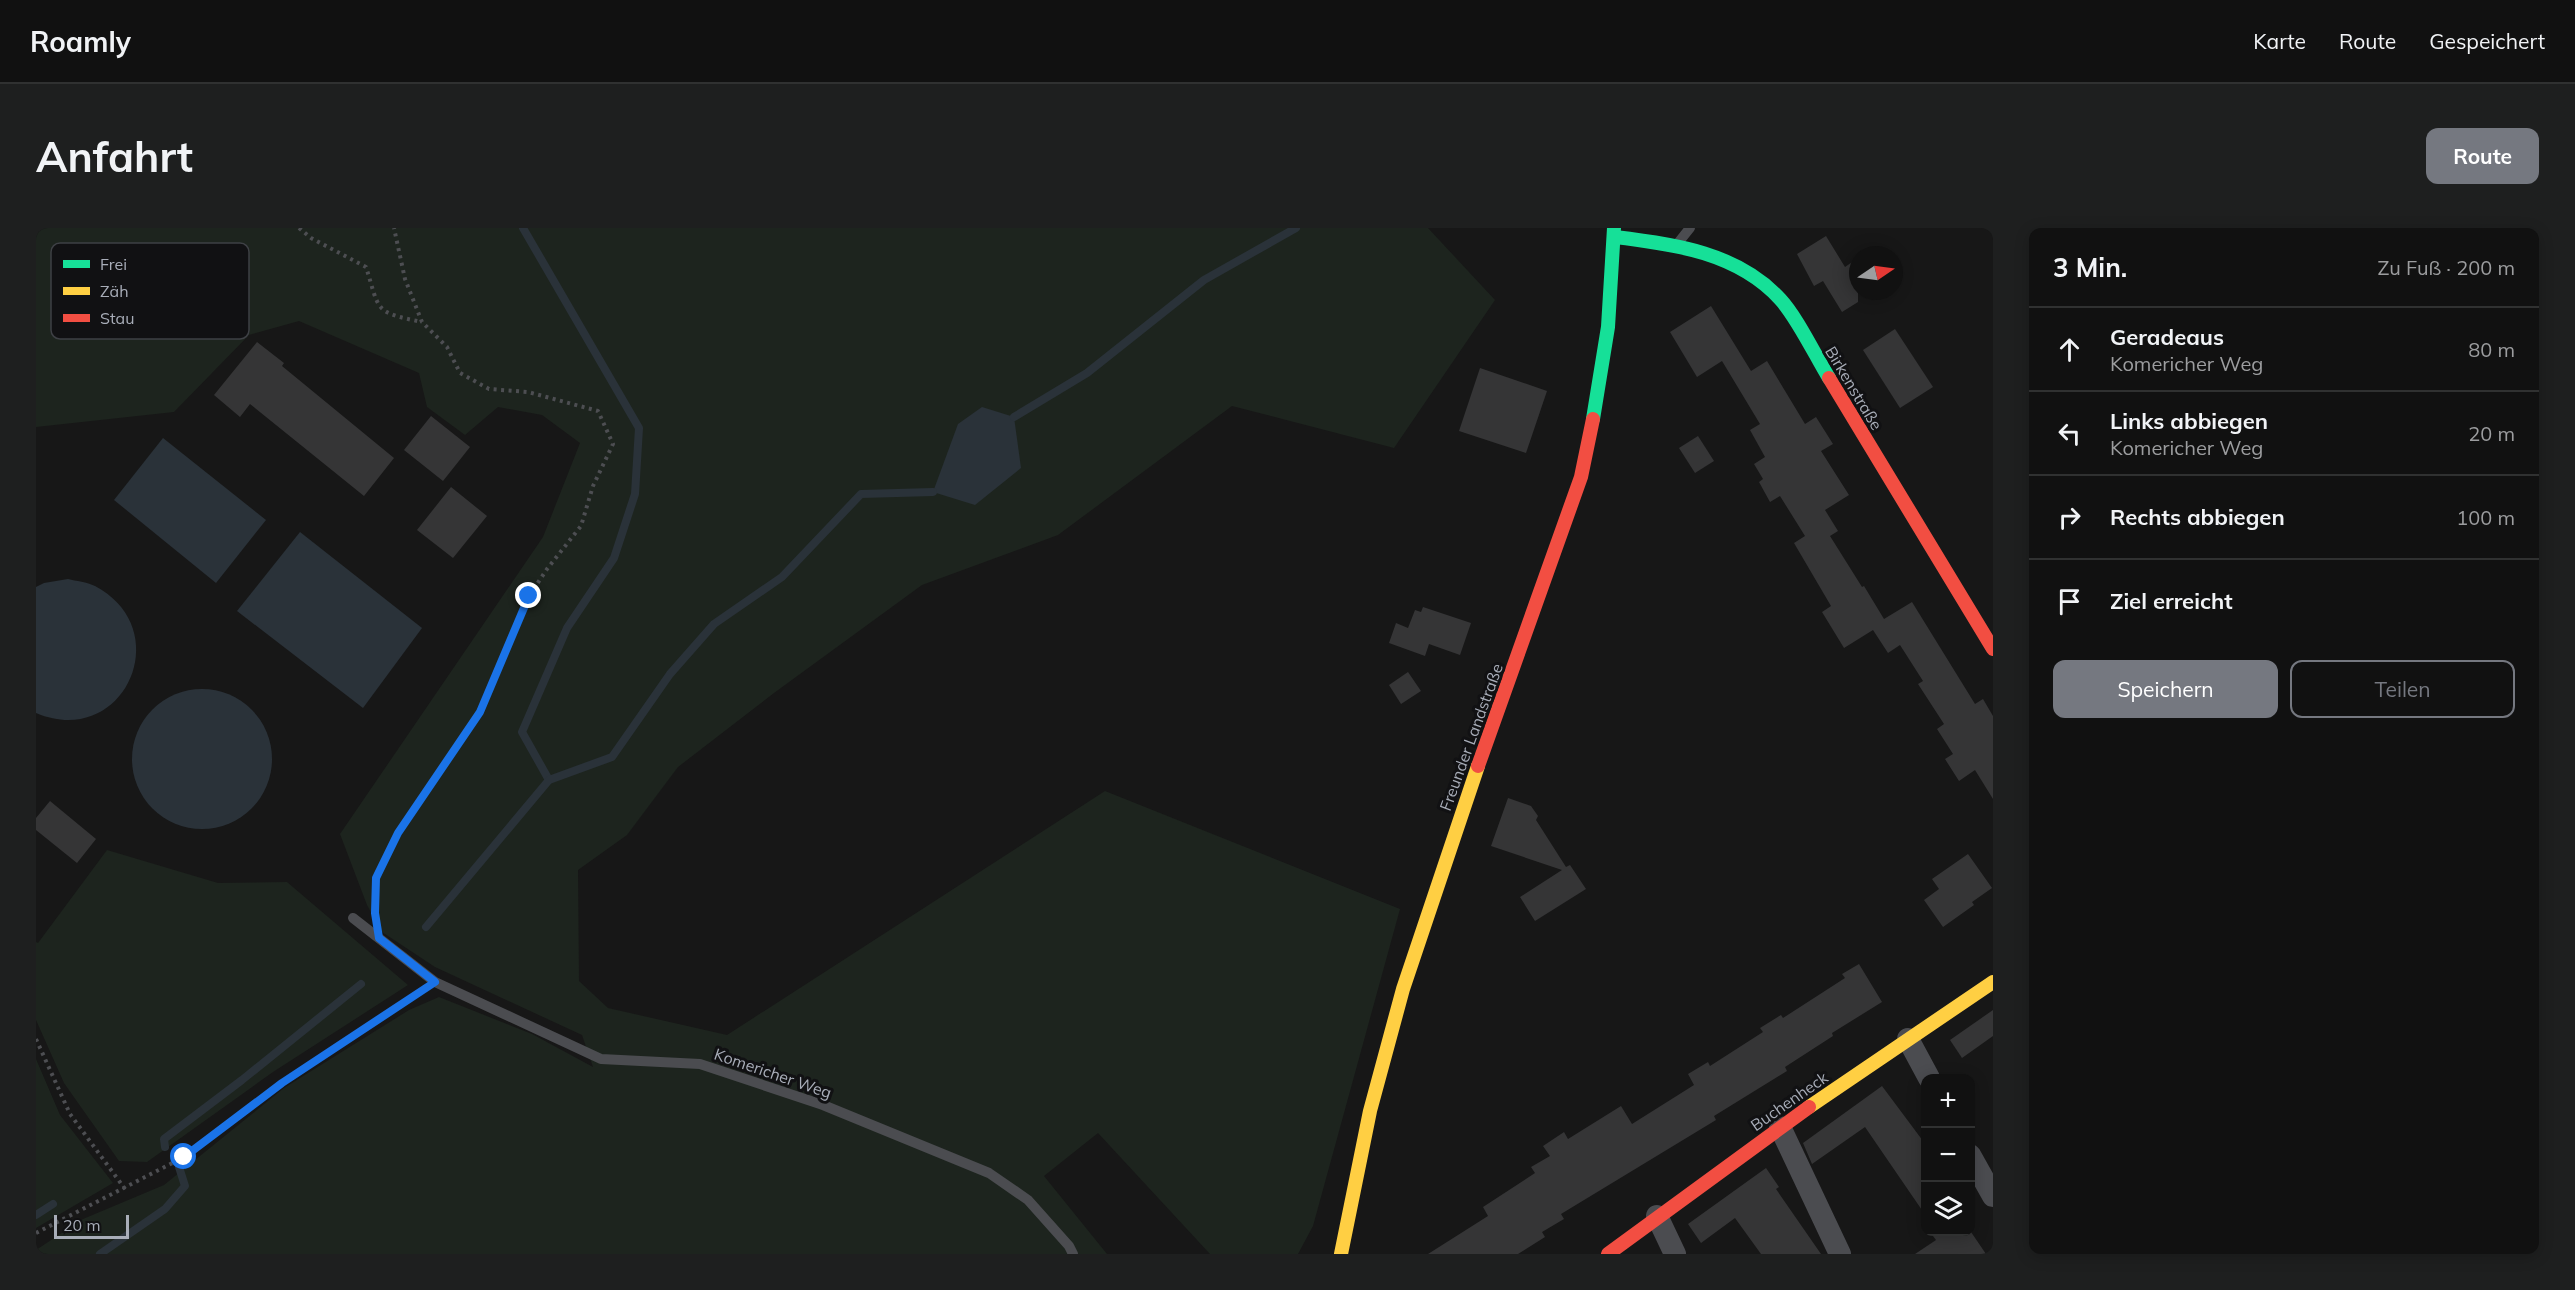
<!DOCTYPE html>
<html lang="de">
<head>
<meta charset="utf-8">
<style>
  body { margin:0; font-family:Mulish,sans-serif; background:#1e1f1f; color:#f1f3f6 }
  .controls { position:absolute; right:18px; bottom:18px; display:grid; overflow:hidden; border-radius:12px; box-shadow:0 3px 15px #0003 }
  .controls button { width:54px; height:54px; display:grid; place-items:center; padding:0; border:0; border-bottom:2px solid #303131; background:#111; color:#f1f3f6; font:30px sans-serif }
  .compass { position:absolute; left:1813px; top:18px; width:54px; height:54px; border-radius:50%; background:#111; box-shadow:0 3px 15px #0003; rotate:77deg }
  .scale { position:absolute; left:18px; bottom:15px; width:75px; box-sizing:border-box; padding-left:6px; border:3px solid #a8adb8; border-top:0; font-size:16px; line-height:21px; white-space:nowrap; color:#a8adb8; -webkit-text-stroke:4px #111113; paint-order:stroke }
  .stop { position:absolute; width:18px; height:18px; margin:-14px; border:4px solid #1a73e8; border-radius:50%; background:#fff }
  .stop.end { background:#1a73e8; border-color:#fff; box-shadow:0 2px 6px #0008 }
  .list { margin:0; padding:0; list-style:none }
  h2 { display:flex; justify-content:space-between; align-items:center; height:78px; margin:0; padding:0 24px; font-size:26px }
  h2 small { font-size:20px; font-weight:400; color:#9c9d9f }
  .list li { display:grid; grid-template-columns:39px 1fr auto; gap:18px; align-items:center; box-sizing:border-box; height:84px; padding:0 24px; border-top:2px solid #303131 }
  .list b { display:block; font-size:22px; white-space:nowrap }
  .list p { margin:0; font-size:20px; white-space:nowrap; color:#9c9d9f }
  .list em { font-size:20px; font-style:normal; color:#9c9d9f }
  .actions { display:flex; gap:12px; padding:18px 24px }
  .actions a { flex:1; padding:14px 0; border:2px solid #757880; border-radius:12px; text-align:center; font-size:21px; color:#757880 }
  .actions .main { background:#757880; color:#fff }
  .icon { flex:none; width:33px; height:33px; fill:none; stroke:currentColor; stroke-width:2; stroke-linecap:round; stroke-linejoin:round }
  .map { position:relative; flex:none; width:1957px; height:1026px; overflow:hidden; border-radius:12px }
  header { display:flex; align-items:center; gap:36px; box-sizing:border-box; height:84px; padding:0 30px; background:#111; border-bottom:2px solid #303131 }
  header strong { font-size:28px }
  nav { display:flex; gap:33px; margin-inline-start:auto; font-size:21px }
  .intro { display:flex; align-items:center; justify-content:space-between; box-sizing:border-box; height:144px; padding:0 36px }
  h1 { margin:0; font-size:42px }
  .button { padding:15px 27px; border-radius:12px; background:#757880; color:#fff; font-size:21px; font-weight:700 }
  main { display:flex; gap:36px; padding:0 36px }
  aside { flex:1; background:#111; border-radius:12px; box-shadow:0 3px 15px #0003 }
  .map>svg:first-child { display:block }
  .green { fill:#1d241e }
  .water { fill:#2a3239 }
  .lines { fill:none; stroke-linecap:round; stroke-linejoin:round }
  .stream { stroke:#2a3239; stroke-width:8 }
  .building { fill:#353536 }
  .path { stroke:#4d4e52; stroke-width:4; stroke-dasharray:3 4.5; stroke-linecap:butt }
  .lane { stroke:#4b4c50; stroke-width:10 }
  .street { stroke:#4b4c50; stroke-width:22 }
  .fast { stroke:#16e098; stroke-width:14 }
  .slow { stroke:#ffcf43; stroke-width:14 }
  .jam { stroke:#f24e42; stroke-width:14 }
  .route { stroke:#1a73e8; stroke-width:8 }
  .labels { text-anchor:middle; stroke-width:6; stroke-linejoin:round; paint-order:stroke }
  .street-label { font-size:16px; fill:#a8adb8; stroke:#111113 }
  .key { fill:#111113; stroke:#3e4045; stroke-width:1.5 }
  .key-label { font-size:16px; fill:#a8adb8 }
</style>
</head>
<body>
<header>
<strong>Roamly</strong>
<nav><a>Karte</a><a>Route</a><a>Gespeichert</a></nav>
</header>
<div class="intro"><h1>Anfahrt</h1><a class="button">Route</a></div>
<main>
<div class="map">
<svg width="1957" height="1026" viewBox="0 0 1957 1026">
  <rect width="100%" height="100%" fill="#171717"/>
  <!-- green -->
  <g class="green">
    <path d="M0,0H1392L1459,72L1358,220L1196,178L1022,307L886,357L738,465L642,539L591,607L542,642L543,753L572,780L691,807L1069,563L1364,681L1277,998L1262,1026H1174L1062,905L1008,948L1071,1026H0V1022L47,991L128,957L248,860L373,782L403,769L496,806L557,839L546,807L399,739L346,704L331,677L304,606L507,309L544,215L506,187L462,179L429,207L391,179L383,145L263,93L213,107L138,184L0,199Z"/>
    <path d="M71,622L182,655L251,654L372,757L237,844L111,934L83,933L28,855L0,792V714L2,715Z"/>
    <path d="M0,831L24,887L77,955L0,1000Z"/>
  </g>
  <!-- water -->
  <g class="water">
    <path d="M946,179L978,189L985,240L939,277L897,264L922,196Z"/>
    <path d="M127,210L230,292L180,355L78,272Z"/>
    <path d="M264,304L386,400L327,480L201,383Z"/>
    <path d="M32,351C40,353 51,354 59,358C142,402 88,522 0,485V359L8,355Z"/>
    <circle cx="166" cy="531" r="70"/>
  </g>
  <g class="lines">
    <!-- stream -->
    <g class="stream">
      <path d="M487,0L603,200L599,266L578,330L531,400L486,504L513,552"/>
      <path d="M978,189L1051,145L1168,52L1260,0"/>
      <path d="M390,699L513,552L576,529L634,446L678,396L746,349L825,266L897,264"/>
      <path d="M129,919L128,911L206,852L325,756"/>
      <path d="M0,987L17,976"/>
      <path d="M64,1026L129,981L149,958L143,939"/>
    </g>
  </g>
  <!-- building -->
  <g class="building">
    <path d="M1790,8L1809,39L1822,30V74L1806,84L1787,53L1778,58L1761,26Z"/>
    <path d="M1675,78L1715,143L1731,133L1769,196L1780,189L1797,216L1785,223L1813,267L1789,282L1802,303L1794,308L1826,359L1828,358L1848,391L1876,374L1939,476L1947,471L1957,488V571L1939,542L1923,553L1909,531L1917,526L1901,501L1908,496L1882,456L1887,453L1864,417L1852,425L1837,402L1808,420L1786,384L1795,378L1758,315L1769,308L1744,268L1734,274L1723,254L1727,251L1718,236L1729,229L1714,202L1724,196L1686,133L1661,149L1634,104Z"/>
    <path d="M1859,101L1897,159L1864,180L1827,122Z"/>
    <path d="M221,114L248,135L246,138L358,230L328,268L214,176L204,189L178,167Z"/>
    <path d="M1444,140L1511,163L1490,225L1423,203Z"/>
    <path d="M395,188L434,219L407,253L368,222Z"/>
    <path d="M1662,208L1678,233L1659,245L1643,220Z"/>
    <path d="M415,259L451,288L417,330L381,302Z"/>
    <path d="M1387,379L1435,395L1424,427L1393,416L1389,428L1353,415L1360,395L1372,400L1379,382L1385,384Z"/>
    <path d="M1372,444L1385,463L1365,476L1353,457Z"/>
    <path d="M1472,570L1495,578L1502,588L1500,592L1530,639L1534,637L1550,661L1499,693L1484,669L1526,642L1455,618Z"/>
    <path d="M14,573L60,611L41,635L0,602V590Z"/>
    <path d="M1932,626L1956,660L1936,674L1938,677L1907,699L1888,672L1903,661L1896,651Z"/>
    <path d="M1823,736L1846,774L1796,805L1797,808L1749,839L1751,843L1678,888L1680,892L1525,986L1528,991L1506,1004L1509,1009L1482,1026H1392L1452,988L1447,979L1499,945L1495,939L1514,928L1507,918L1528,904L1532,911L1585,878L1596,896L1658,857L1652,846L1672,834L1674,838L1727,804L1724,800L1745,787L1747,790L1809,750L1806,746Z"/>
    <path d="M1957,782V808L1926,830L1914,812Z"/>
    <path d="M1846,858L1890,917V988L1829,899L1776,936L1767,915Z"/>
    <path d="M1730,940L1743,959L1740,961L1785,1026H1725L1699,990L1665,1015L1652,996Z"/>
    <path d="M1894,1004H1935L1950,1026H1879L1900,1012Z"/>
  </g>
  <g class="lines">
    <!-- path -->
    <g class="path">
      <path d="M263,0L275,10L330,39C344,83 337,84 386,94"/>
      <path d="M340,687V650L362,605L444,484L493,368L511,341L545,298L557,258L577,216L562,183L492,164L453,161L424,145L411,119L386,94L369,51L358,0"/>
      <path d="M0,811L34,886L89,961"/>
      <path d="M0,1005L148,929L246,855L386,763"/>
    </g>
    <!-- lane -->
    <g class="lane">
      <path d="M1642,15L1654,0"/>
      <path d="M317,690L399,754L565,831L664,836L787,877L953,945L992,972L1033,1018L1037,1026"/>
    </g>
    <!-- street -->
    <g class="street">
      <path d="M1872,811L1893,850"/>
      <path d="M1744,899L1804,1026"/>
      <path d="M1934,927L1957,968"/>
      <path d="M1621,988L1639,1026"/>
    </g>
    <!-- fast -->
    <g class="fast">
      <path d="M1579,9C1639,16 1702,25 1744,71C1761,89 1780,129 1793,150"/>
      <path d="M1557,191L1572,99L1578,0"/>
    </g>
    <!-- slow -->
    <g class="slow">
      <path d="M1773,879L1957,754"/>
      <path d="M1305,1026L1334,883L1367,761L1442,538"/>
    </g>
    <!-- jam -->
    <g class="jam">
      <path d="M1793,150L1957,421"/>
      <path d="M1442,538L1545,249L1557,191"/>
      <path d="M1572,1026L1773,879"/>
    </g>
  </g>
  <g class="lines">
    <!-- route -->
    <path class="route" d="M148,929L246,855L399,754L343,710L339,685L340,650L362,605L444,484L493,368"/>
  </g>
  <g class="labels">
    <!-- street labels -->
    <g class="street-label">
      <text transform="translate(1818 160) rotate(59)" y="6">Birkenstraße</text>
      <text transform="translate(1435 509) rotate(-70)" y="6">Freunder Landstraße</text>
      <text transform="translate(737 845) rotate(19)" y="6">Komericher Weg</text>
      <text transform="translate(1753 873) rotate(-35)" y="6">Buchenheck</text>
    </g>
  </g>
  <!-- legend -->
  <rect x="15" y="15" width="198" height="96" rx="9" class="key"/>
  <rect x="27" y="32" width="27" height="8" fill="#16e098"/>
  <rect x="27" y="59" width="27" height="8" fill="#ffcf43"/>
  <rect x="27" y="86" width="27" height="8" fill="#f24e42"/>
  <g class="key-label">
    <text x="64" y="42">Frei</text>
    <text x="64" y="69">Zäh</text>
    <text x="64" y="96">Stau</text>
  </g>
</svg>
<div class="controls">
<button>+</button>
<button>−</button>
<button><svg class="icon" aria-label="layers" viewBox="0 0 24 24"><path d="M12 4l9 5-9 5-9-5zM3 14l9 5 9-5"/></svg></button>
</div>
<svg class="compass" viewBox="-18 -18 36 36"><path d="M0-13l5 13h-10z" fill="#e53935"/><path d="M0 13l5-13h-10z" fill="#9c9d9f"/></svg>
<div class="scale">20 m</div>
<div class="stop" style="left:148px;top:929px"></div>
<div class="stop end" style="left:493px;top:368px"></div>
</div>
<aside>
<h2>3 Min.<small>Zu Fuß · 200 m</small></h2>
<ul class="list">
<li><svg class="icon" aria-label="ahead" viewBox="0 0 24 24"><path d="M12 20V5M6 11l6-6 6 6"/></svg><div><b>Geradeaus</b><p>Komericher Weg</p></div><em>80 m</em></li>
<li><svg class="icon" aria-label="left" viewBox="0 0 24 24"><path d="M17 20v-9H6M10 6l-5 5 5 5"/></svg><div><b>Links abbiegen</b><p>Komericher Weg</p></div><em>20 m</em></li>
<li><svg class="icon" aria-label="right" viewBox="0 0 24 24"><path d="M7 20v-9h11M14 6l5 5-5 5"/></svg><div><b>Rechts abbiegen</b></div><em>100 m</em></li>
<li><svg class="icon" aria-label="arrive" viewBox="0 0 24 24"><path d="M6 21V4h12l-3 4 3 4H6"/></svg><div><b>Ziel erreicht</b></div></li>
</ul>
<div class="actions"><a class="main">Speichern</a><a>Teilen</a></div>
</aside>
</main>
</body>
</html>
